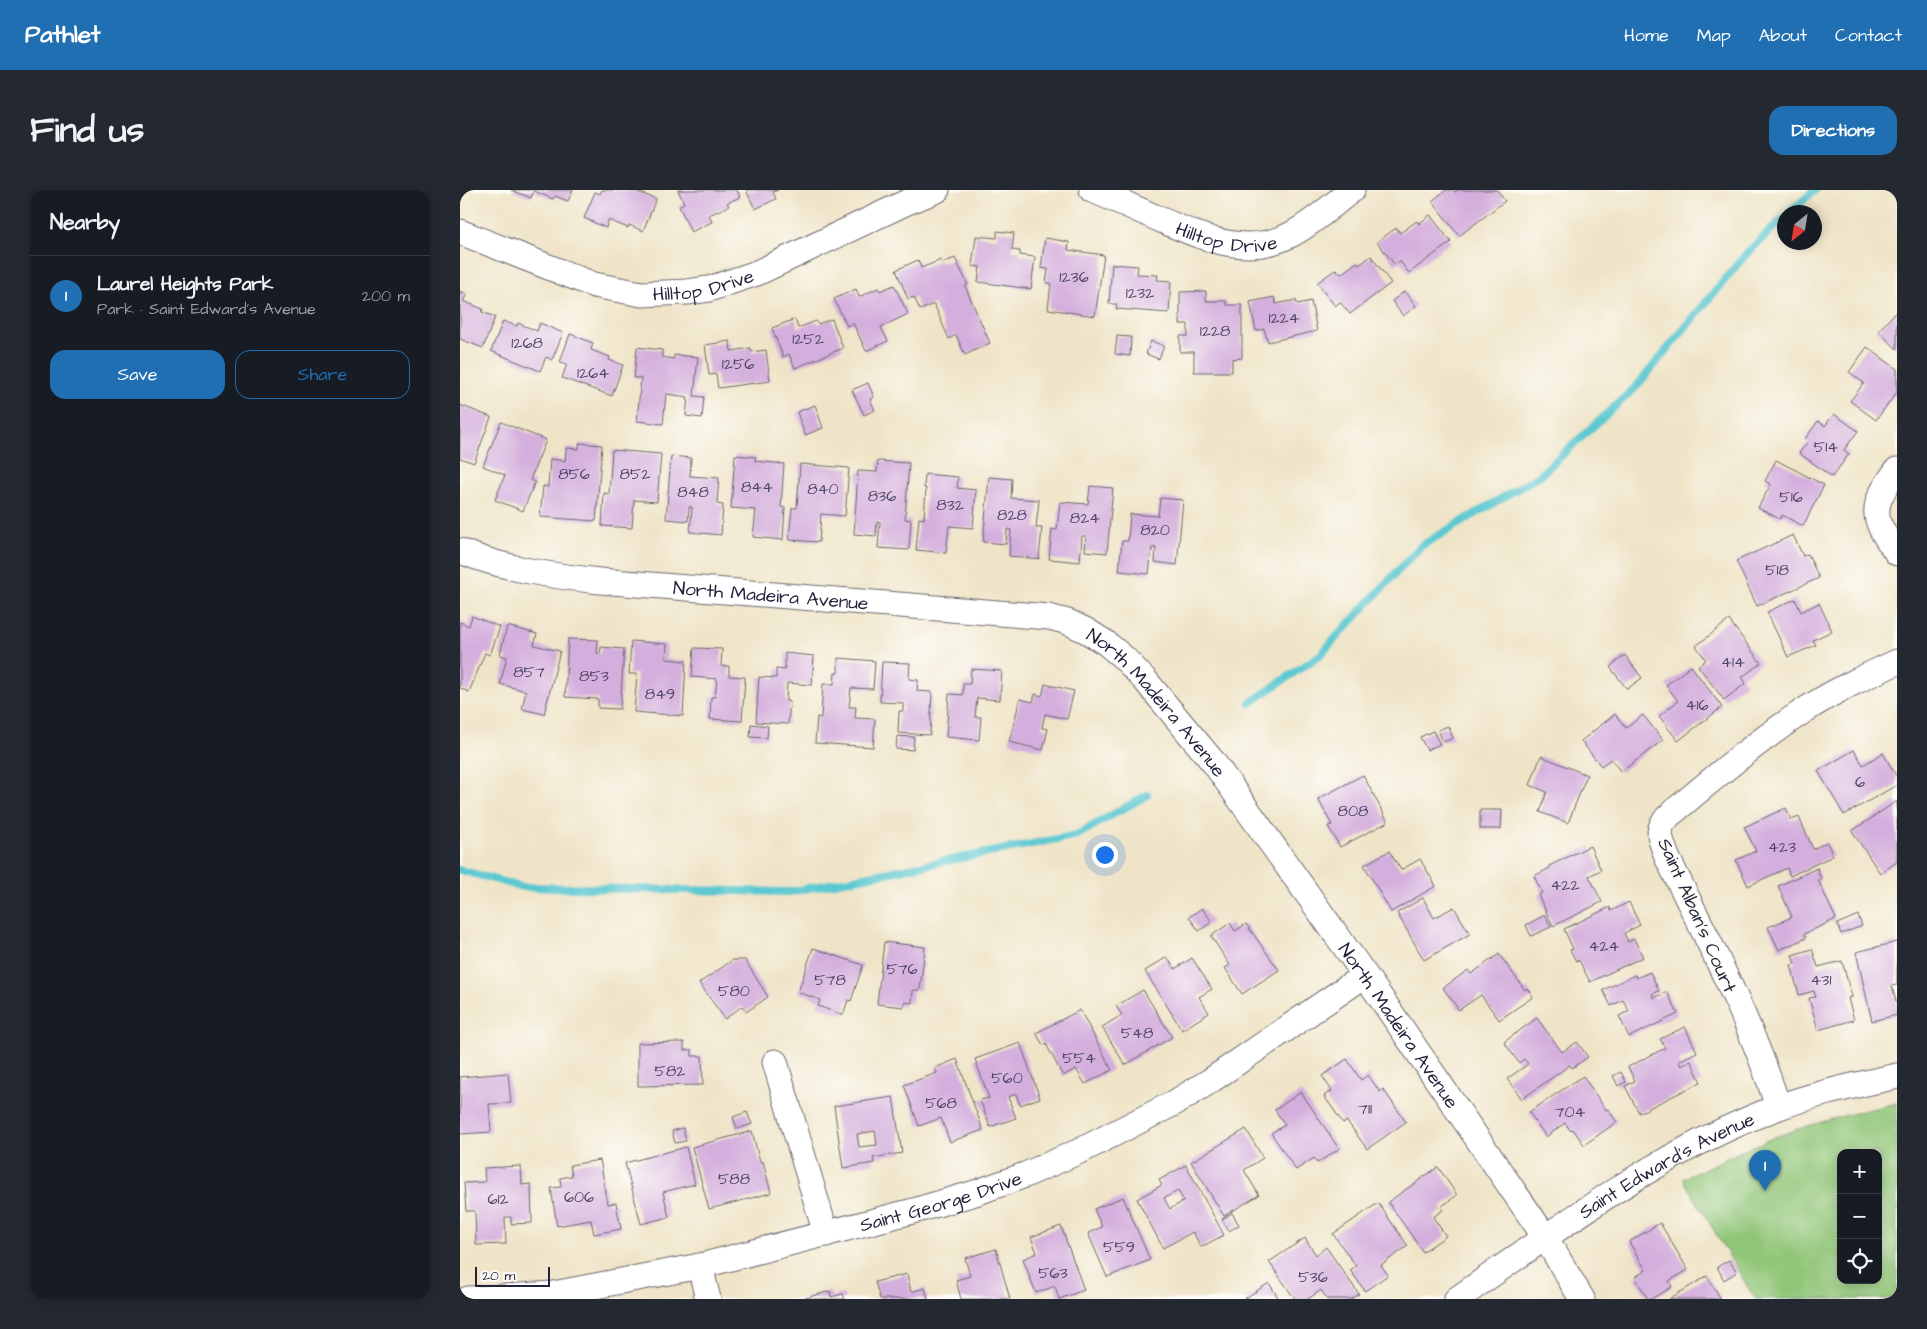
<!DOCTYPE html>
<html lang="en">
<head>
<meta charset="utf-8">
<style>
  body { margin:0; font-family:"Architects Daughter",sans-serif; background:#242831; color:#f1f3f6 }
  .controls { position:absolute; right:15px; bottom:15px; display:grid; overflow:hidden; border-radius:10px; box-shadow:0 2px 12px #0003 }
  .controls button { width:45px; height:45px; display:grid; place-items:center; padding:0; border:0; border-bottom:1px solid #363941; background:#171b24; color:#f1f3f6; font:25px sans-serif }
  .compass { position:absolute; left:1317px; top:15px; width:45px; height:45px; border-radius:50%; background:#171b24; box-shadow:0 2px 12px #0003; rotate:210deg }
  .scale { position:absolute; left:15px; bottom:12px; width:75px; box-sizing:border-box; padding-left:5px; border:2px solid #22223b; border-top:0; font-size:14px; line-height:18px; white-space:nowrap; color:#22223b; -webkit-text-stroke:4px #fdfcf7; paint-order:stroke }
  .you { position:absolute; left:644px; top:664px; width:18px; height:18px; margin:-12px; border:4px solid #fff; border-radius:50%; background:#1a73e8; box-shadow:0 0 0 8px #1a73e833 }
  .badge { display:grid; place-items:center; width:32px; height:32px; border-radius:50%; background:#1f6fb2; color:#fff; font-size:16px; font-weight:700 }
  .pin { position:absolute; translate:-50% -41px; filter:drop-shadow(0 1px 2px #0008) }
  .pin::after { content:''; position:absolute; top:26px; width:18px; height:15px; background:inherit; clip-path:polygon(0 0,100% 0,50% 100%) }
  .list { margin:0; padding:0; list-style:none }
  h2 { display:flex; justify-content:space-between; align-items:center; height:65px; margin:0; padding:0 20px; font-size:21px }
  h2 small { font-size:16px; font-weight:400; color:#9ea1a6 }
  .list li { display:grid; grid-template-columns:32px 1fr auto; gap:15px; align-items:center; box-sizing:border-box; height:80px; padding:0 20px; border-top:1px solid #363941 }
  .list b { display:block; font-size:19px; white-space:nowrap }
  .list p { margin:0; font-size:16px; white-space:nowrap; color:#9ea1a6 }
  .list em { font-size:16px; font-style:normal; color:#9ea1a6 }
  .actions { display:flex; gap:10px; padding:15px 20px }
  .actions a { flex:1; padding:11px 0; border:1px solid #1f6fb2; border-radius:15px; text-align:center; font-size:18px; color:#1f6fb2 }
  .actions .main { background:#1f6fb2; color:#fff }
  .icon { flex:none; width:28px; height:28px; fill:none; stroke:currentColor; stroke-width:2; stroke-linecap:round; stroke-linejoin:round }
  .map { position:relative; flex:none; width:1437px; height:1109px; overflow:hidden; border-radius:15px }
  header { display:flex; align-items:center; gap:30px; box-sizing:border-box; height:70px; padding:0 25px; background:#1f6fb2; color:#fff }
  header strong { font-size:24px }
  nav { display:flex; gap:28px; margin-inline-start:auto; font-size:18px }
  .intro { display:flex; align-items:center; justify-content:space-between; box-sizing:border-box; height:120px; padding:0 30px }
  h1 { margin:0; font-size:35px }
  .button { padding:12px 22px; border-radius:15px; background:#1f6fb2; color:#fff; font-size:18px; font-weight:700 }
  main { display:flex; gap:30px; padding:0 30px }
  aside { flex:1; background:#171b24; border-radius:15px; box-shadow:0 2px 12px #0003 }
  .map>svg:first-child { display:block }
  .green { fill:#91c678; stroke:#5a745a; fill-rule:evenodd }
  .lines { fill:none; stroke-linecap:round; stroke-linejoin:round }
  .stream { stroke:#5bc8d1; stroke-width:8 }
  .building { fill:#d4afdd; fill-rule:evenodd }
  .street-casing { stroke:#6a666c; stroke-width:27 }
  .street { stroke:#fff; stroke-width:25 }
  .labels { text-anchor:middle; stroke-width:4; stroke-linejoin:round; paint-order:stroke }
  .number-label { font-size:16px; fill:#4e4564 }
  .street-label { font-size:19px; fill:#22223b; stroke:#fdfcf7 }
</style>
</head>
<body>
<header>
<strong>Pathlet</strong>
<nav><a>Home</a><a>Map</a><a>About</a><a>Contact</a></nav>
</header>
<div class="intro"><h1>Find us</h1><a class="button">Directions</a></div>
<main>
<aside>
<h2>Nearby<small></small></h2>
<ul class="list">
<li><span class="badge">1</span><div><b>Laurel Heights Park</b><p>Park · Saint Edward's Avenue</p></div><em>200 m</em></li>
</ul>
<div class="actions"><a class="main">Save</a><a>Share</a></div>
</aside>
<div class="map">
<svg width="1437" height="1109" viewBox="0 0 1437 1109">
  <rect width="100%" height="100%" fill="#fdfcf7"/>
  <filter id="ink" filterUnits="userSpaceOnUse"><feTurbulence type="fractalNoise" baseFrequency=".02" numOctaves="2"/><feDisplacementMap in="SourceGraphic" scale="10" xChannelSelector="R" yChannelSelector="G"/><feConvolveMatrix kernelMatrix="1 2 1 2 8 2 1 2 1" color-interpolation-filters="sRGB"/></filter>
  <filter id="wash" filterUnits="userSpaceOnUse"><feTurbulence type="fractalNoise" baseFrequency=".0096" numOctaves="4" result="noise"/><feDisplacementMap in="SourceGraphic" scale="20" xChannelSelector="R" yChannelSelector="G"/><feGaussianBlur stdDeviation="1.12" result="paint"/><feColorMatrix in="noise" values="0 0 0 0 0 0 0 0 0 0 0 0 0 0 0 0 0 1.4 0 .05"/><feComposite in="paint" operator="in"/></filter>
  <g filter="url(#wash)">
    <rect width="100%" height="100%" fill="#efe4c7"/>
    <!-- green -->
    <path class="green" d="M1437,913V1109H1295L1223,989C1254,974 1286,958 1318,946C1357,932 1397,922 1437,913ZM1381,963H1418V1090H1381Z"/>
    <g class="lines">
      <!-- stream -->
      <g class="stream">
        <path d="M1330,22L1355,0"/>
        <path d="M790,513L860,465L961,356L1079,286L1176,197L1286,64L1324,28"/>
        <path d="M0,680L62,697L329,702L617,645L687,605"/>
      </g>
    </g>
    <g id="blocks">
      <!-- building -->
      <g class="building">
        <path d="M51,0H113L108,11L95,6L93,9L74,1L71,8Z"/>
        <path d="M142,0H173L196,9L183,41L169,35L168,38L148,30L146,38L124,28L135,2L140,4Z"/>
        <path d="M218,0H277L280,7L267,13L269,16L249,25L252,32L231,42L219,16L224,13Z"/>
        <path d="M286,0H318L313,2L316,9L295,19Z"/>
        <path d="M986,0H993L995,2L998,0H1037L1045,11L999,46L972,11Z"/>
        <path d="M970,25L991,52L949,83L940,71L935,75L917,52L936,38L940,43L957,31L959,34Z"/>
        <path d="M537,41L554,43L552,60L560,61V65L575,67L571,99L518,92L520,77L512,76L516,46L537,48Z"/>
        <path d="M585,48L609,52L608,60L644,65L635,126L588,119L591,93H586L588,79L581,78Z"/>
        <path d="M911,66L931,93L890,124L880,112L875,116L857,93L876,79L881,84L897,72L899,75Z"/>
        <path d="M495,68L508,95L505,96L530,153L505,165L496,145L489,149L474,114L460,120L454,107L448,109L436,80L458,70L461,78L481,70L482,73Z"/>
        <path d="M652,74L678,76L677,84L698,85L697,90L711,91L709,123L656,119L657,114H649Z"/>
        <path d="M434,95L448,124L421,137L428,151L406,161L393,133L387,136L374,109L396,99L399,107L418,98L420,101Z"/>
        <path d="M0,101L7,104L3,111L23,119L22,122L35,127L23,158L0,149Z"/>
        <path d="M746,101V111H766L767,115H782V168L772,169V182H734V162H720V146H728V134H720V102Z"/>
        <path d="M945,101L956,116L943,126L932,111Z"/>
        <path d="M814,107L816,114L836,110L837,114L851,111L857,141L808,152L804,139L796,141L790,112Z"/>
        <path d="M1437,121V159L1418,141Z"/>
        <path d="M335,129L338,138L356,131L358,134L372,129L383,158L335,178L329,164L323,167L312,138Z"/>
        <path d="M43,131L57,136L58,133L77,141L80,133L103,143L92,170L86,167L80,181L31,161Z"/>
        <path d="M110,144L133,153L131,160L150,167L149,170L163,175L152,206L102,188L107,174L100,172Z"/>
        <path d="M657,146L671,147L670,166L655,164Z"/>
        <path d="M270,151L271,161L291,158V162L306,160L310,191L258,198L256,184L249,185L245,155Z"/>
        <path d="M691,151L704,156L699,169L686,164Z"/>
        <path d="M177,157L202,160V167L214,169V165L238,167L234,206L244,207L242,228L226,226L228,207L206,204L203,234L177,231L181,188H174Z"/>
        <path d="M1407,157L1437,179V202L1416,230L1390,211L1404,193L1389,182Z"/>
        <path d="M408,193L414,207L410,209L415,220L404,225L392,200Z"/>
        <path d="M0,215L31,227L14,273L0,268Z"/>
        <path d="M355,215L363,238L345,245L337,222Z"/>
        <path d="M1374,224L1398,241L1384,260L1389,264L1372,287L1339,263L1348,252L1345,249L1358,231L1365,236Z"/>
        <path d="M41,232L86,250L70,290L75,292L63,321L35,310L45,285L23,276Z"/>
        <path d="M119,253L142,255L136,331L80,327L83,296L88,297L90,269L105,271L106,258L119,259Z"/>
        <path d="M152,260L201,264L197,312L174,310L172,338L142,336L144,303L149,304Z"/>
        <path d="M275,265L296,267L295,271L324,274L321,317L325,318L323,350L293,347L296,320L271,318Z"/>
        <path d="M211,266L231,268L230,286L259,288L257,314L263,315L261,345L230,342L232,317H229L228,331L206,329Z"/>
        <path d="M1316,270L1364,295L1343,336L1322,325L1320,329L1298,318L1311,294L1305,291Z"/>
        <path d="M418,271L449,273L445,329L451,330L449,360L418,358L420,332H417L416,346L394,344L398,281L417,282Z"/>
        <path d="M340,274L389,278L385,326L361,324L359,352L329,350L332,318H337Z"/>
        <path d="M465,284L498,287L497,298L516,300L513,338L489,336L486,363L456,360L459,328L464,329L466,298H464Z"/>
        <path d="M529,287L552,289L551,308L579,310L576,338H582L579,369L549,366L551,340L547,339L546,354L523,352Z"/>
        <path d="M630,296L653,298L647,363L625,361L626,346H622L620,372L589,369L592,339L597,340L600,312L628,314Z"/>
        <path d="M700,308L723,310L717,375L695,372L696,358H692L689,384L659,381L662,351H668L670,324L698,326Z"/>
        <path d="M1333,345L1343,366L1348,364L1359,388L1297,416L1276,371Z"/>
        <path d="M1335,409L1341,422L1359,413L1372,441L1353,450L1356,455L1328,467L1307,422Z"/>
        <path d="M12,426L40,437L30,465L25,463L9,502L0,498V432L9,436Z"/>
        <path d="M1269,430L1301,473L1282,487L1286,493L1264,510L1238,476L1246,470L1236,456Z"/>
        <path d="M47,436L77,444L74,455L100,461L84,524L62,519L66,501L40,494L47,467L40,465Z"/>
        <path d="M108,449L138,450L137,463L140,464L141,457L164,459L160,519L138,518V509L105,507Z"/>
        <path d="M171,451L207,454L206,469L226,471L223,526L174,522L177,484H169Z"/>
        <path d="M234,458L262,459L261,476H269V486L285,487L282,531L250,529L251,507H255L257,489L232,487Z"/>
        <path d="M325,463L354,466L352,495L327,493L326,511L330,512L328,534L296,532L299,487L316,488V479L325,480Z"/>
        <path d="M1165,465L1182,488L1167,499L1150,477Z"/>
        <path d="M378,468L415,471L413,499L391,498L389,517H396L395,528L415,529L413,557L355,553L357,527L361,528L363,494H374L375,483H378Z"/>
        <path d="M422,472L450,473L449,489L458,490L457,501L472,502L470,545L438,543L439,521H443V513L420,512Z"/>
        <path d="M1231,476L1262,517L1218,551L1199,526L1218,511L1206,495Z"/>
        <path d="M511,479L542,481L540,510L517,508L515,527H521L519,550L486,547L489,504L503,505V494H510Z"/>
        <path d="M585,494L614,501L607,529L585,524L582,538L588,539L583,560L549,552L560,509L573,512L575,504L582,506Z"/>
        <path d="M1155,524L1166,538L1183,525L1203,550L1161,582L1151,569L1141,576L1121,551Z"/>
        <path d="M291,534L308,536L307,548L290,547Z"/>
        <path d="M988,536L993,548L983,552L978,540Z"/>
        <path d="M973,541L980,554L967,560L960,547Z"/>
        <path d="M437,546L454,547L453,560L436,559Z"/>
        <path d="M1394,560L1403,575L1423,563L1437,587V595L1384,625L1358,581Z"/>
        <path d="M1081,566L1127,585L1108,633L1080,622L1087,602L1070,595Z"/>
        <path d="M903,585L928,632L880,657L868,636L872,635L858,609Z"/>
        <path d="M1437,611V672L1420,683L1392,641Z"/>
        <path d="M1326,618L1331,630L1339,627L1353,659L1367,652L1373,666L1330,686L1327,678L1288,696L1276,670L1296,661L1284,637Z"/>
        <path d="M1020,620H1042L1041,639H1020Z"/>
        <path d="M1130,656L1141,680L1129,686L1142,712L1093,736L1078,705L1082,703L1074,686L1090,678L1089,676Z"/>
        <path d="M929,661L941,680L960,669L976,696L931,722L904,675Z"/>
        <path d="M1357,678L1361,689L1358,690L1376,729L1344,744L1346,748L1319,760L1308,737L1332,727L1318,696Z"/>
        <path d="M963,708L974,728L994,717L1010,744L964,770L937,723Z"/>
        <path d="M1169,712L1180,735L1164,743L1168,752L1174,749L1183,767L1130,792L1119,770L1116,771L1110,760L1113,759L1104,739L1150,717L1151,721Z"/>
        <path d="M742,718L752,732L739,741L729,727Z"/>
        <path d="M1085,725L1091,737L1071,746L1066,735Z"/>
        <path d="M1398,725L1402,736L1381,744L1377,734Z"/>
        <path d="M770,733L775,741L786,734L819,780L782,804L765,778L770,775L751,746Z"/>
        <path d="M424,752L465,757L460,800H453L452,813L444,812V817L417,814Z"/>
        <path d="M1437,752V795L1432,796L1437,815V825L1412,831L1396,762Z"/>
        <path d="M353,758L403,775L391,811L388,810L383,825L358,816L360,810L338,802Z"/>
        <path d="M1352,759L1358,777L1382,771L1392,807L1388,808L1394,830L1358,840L1349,808L1356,807L1354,801L1339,805L1331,775L1335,774L1332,765Z"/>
        <path d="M1039,764L1065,800L1067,798L1073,807L1039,830L1021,805L999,820L983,798L1008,780L1011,784Z"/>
        <path d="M707,767L715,779L732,768L752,799L739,807L749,823L722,840L685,781Z"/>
        <path d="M273,770H285L308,807L286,822L282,816L265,829L239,793Z"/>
        <path d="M1190,782L1199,801L1192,804L1194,808L1207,802L1218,824L1169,847L1159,826L1169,821L1163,810L1151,816L1143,800L1175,785L1176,788Z"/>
        <path d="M683,800L712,847L665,875L642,837L662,825L656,816Z"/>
        <path d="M620,820L652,880L625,894L616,879L603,886L586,854L583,855L576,843Z"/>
        <path d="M1077,828L1102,862L1117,852L1128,867L1112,878L1110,875L1062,909L1047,889L1068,874L1064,869L1059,873L1044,852Z"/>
        <path d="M1225,837L1237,862L1219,871L1221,876L1231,871L1241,892L1179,923L1165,896L1175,891L1168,877L1205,858L1200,849Z"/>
        <path d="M224,852V860H232V866H242L243,895L178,896V853Z"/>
        <path d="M560,853L580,908L560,915L556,904L548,907L556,928L530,937L520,910L529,908L515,869Z"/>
        <path d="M497,869L523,940L490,952L481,928L459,936L444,895L477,883L475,878Z"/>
        <path d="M887,869L901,890L908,885L920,902L923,899L946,932L907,959L887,931L883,933L864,906L872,901L862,886Z"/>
        <path d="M1161,882L1166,892L1158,896L1153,886Z"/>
        <path d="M48,883L51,913L29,914L31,942L0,944V887Z"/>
        <path d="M1123,886L1146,920L1148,919L1157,932L1124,955L1113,939L1111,941L1105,933L1086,947L1069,922Z"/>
        <path d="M841,902L879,959L857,973L854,968L836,980L811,943L825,935L815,920Z"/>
        <path d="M433,907L442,963L413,968L414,973L383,978L374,916ZM415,941L417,955L399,957L397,944Z"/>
        <path d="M287,922L292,934L277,939L273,927Z"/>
        <path d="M223,938L226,951L215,953L212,941Z"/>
        <path d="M786,939L803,968L784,980L799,1005L764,1026L731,972Z"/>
        <path d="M292,941L300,972L303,971L311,1003L249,1019L232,957Z"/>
        <path d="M226,957L235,994L203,1002L209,1027L181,1034L165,973Z"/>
        <path d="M140,970L148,1014L156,1013L161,1039L134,1044L131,1030L97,1036L91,998L101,997L100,988L112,986L110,975Z"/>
        <path d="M726,975L764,1045L741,1057L733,1042L703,1058L677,1009L702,995L699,990ZM718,1001L724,1011L710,1019L704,1008Z"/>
        <path d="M61,976L62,995L71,994L72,1033L51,1034V1027H45L46,1054L16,1055L15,1021H6L4,993L25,992L24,978Z"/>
        <path d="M978,977L997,1005L981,1017L983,1020L973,1027L986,1046L963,1062L928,1012Z"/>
        <path d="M663,1007L690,1070L647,1087L628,1043L642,1037L634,1019Z"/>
        <path d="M918,1013L948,1056L921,1075L928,1085L905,1101L890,1080L896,1076L873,1044Z"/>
        <path d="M772,1023L779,1035L769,1041L762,1029Z"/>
        <path d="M1200,1033L1228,1080L1209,1091L1212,1097L1191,1109H1188L1175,1087L1186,1080L1169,1052Z"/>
        <path d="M601,1036L624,1100L599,1109L595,1096L576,1103L563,1069L577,1063L571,1047Z"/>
        <path d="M845,1048L856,1065L866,1057L899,1104L891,1109H867L861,1100L848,1109H835L809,1072Z"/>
        <path d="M536,1059L550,1109H501L496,1090L510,1086L505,1068Z"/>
        <path d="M1269,1070L1277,1082L1264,1090L1257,1077Z"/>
        <path d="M447,1084L451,1102L465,1098L468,1109H420L415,1092Z"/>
        <path d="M1247,1086L1261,1109H1209Z"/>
        <path d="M809,1093L819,1109H784Z"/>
        <path d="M370,1101L371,1107L383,1104L385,1109H342Z"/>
      </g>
    </g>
  </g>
  <g filter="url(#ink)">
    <use href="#blocks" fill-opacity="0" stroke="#6a666c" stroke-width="1"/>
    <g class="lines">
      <!-- street casing -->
      <g class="street-casing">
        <g id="street">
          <path id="s1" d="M632,0C655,9 677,19 699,29C741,47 786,68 830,45C852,34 872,15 892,0"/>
          <path id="s2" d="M0,42L134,95L182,104L227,102L249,99L297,83L445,13L477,0"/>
          <path d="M1437,280C1410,317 1410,326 1437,363"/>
          <path id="s3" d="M0,361C45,379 92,386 140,391L589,427L608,432L627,441L646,453L664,468L685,490L754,573L905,785L1085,1047L1122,1109"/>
          <path d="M315,872L366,1044"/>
          <path d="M1318,917C1291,830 1247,749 1207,667C1200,647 1194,638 1212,623C1254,588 1296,552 1342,522C1372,502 1404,487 1437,472"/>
          <path d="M240,1076L248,1109"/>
          <path id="s4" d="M8,1109L93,1104L240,1076L457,1020L515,1003L565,985L622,960L716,912L750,891L905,785"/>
          <path id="s5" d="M997,1109C1099,1038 1202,960 1319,917C1357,903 1398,895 1437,886"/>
        </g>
      </g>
      <!-- street -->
      <use href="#street" class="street"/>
    </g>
  </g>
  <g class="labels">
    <!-- number labels -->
    <g class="number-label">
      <text x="614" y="92">1236</text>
      <text x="680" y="108">1232</text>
      <text x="824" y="133">1224</text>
      <text x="755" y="146">1228</text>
      <text x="348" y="154">1252</text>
      <text x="67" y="158">1268</text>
      <text x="278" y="179">1256</text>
      <text x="133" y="188">1264</text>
      <text x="1366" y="262">514</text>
      <text x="114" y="289">856</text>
      <text x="175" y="289">852</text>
      <text x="297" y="302">844</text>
      <text x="363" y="304">840</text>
      <text x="233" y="307">848</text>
      <text x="422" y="311">836</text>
      <text x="1331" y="312">516</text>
      <text x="490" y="320">832</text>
      <text x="552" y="330">828</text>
      <text x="625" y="333">824</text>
      <text x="695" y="345">820</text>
      <text x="1317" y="385">518</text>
      <text x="1273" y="477">414</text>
      <text x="69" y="487">857</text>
      <text x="134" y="491">853</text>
      <text x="200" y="509">849</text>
      <text x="1237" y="520">416</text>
      <text x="1400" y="597">6</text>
      <text x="893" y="626">808</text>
      <text x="1322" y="662">423</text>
      <text x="1105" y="700">422</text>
      <text x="1144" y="761">424</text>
      <text x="442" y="784">576</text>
      <text x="370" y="795">578</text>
      <text x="1361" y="795">431</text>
      <text x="274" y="806">580</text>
      <text x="677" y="848">548</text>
      <text x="619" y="873">554</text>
      <text x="210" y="886">582</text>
      <text x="547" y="893">560</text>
      <text x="481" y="918">568</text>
      <text x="905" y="924">711</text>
      <text x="1110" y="927">704</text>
      <text x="274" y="994">588</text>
      <text x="119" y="1012">606</text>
      <text x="38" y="1014">612</text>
      <text x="659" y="1062">559</text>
      <text x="593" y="1088">563</text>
      <text x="853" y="1092">536</text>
    </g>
    <!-- street labels -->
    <g class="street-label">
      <text dy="7" stroke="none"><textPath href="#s1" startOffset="144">Hilltop Drive</textPath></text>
      <text dy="7" stroke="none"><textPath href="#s2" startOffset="255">Hilltop Drive</textPath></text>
      <text dy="7" stroke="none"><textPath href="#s3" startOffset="315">North Madeira Avenue</textPath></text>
      <text dy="7" stroke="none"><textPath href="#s3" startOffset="735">North Madeira Avenue</textPath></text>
      <text transform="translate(1238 725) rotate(66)" y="7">Saint Alban's Court</text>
      <text dy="7" stroke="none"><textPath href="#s3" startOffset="1140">North Madeira Avenue</textPath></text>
      <text dy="7" stroke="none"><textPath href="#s5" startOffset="249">Saint Edward's Avenue</textPath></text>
      <text dy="7" stroke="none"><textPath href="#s4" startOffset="484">Saint George Drive</textPath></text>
    </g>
  </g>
</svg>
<div class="controls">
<button>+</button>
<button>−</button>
<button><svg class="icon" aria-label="locate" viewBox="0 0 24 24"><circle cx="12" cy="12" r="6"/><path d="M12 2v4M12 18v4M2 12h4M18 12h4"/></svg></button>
</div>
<svg class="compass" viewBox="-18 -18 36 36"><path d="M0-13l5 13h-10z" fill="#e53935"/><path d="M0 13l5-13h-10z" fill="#9ea1a6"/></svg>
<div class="scale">20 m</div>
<div class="you"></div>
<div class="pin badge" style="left:1305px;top:1001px">1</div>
</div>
</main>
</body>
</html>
